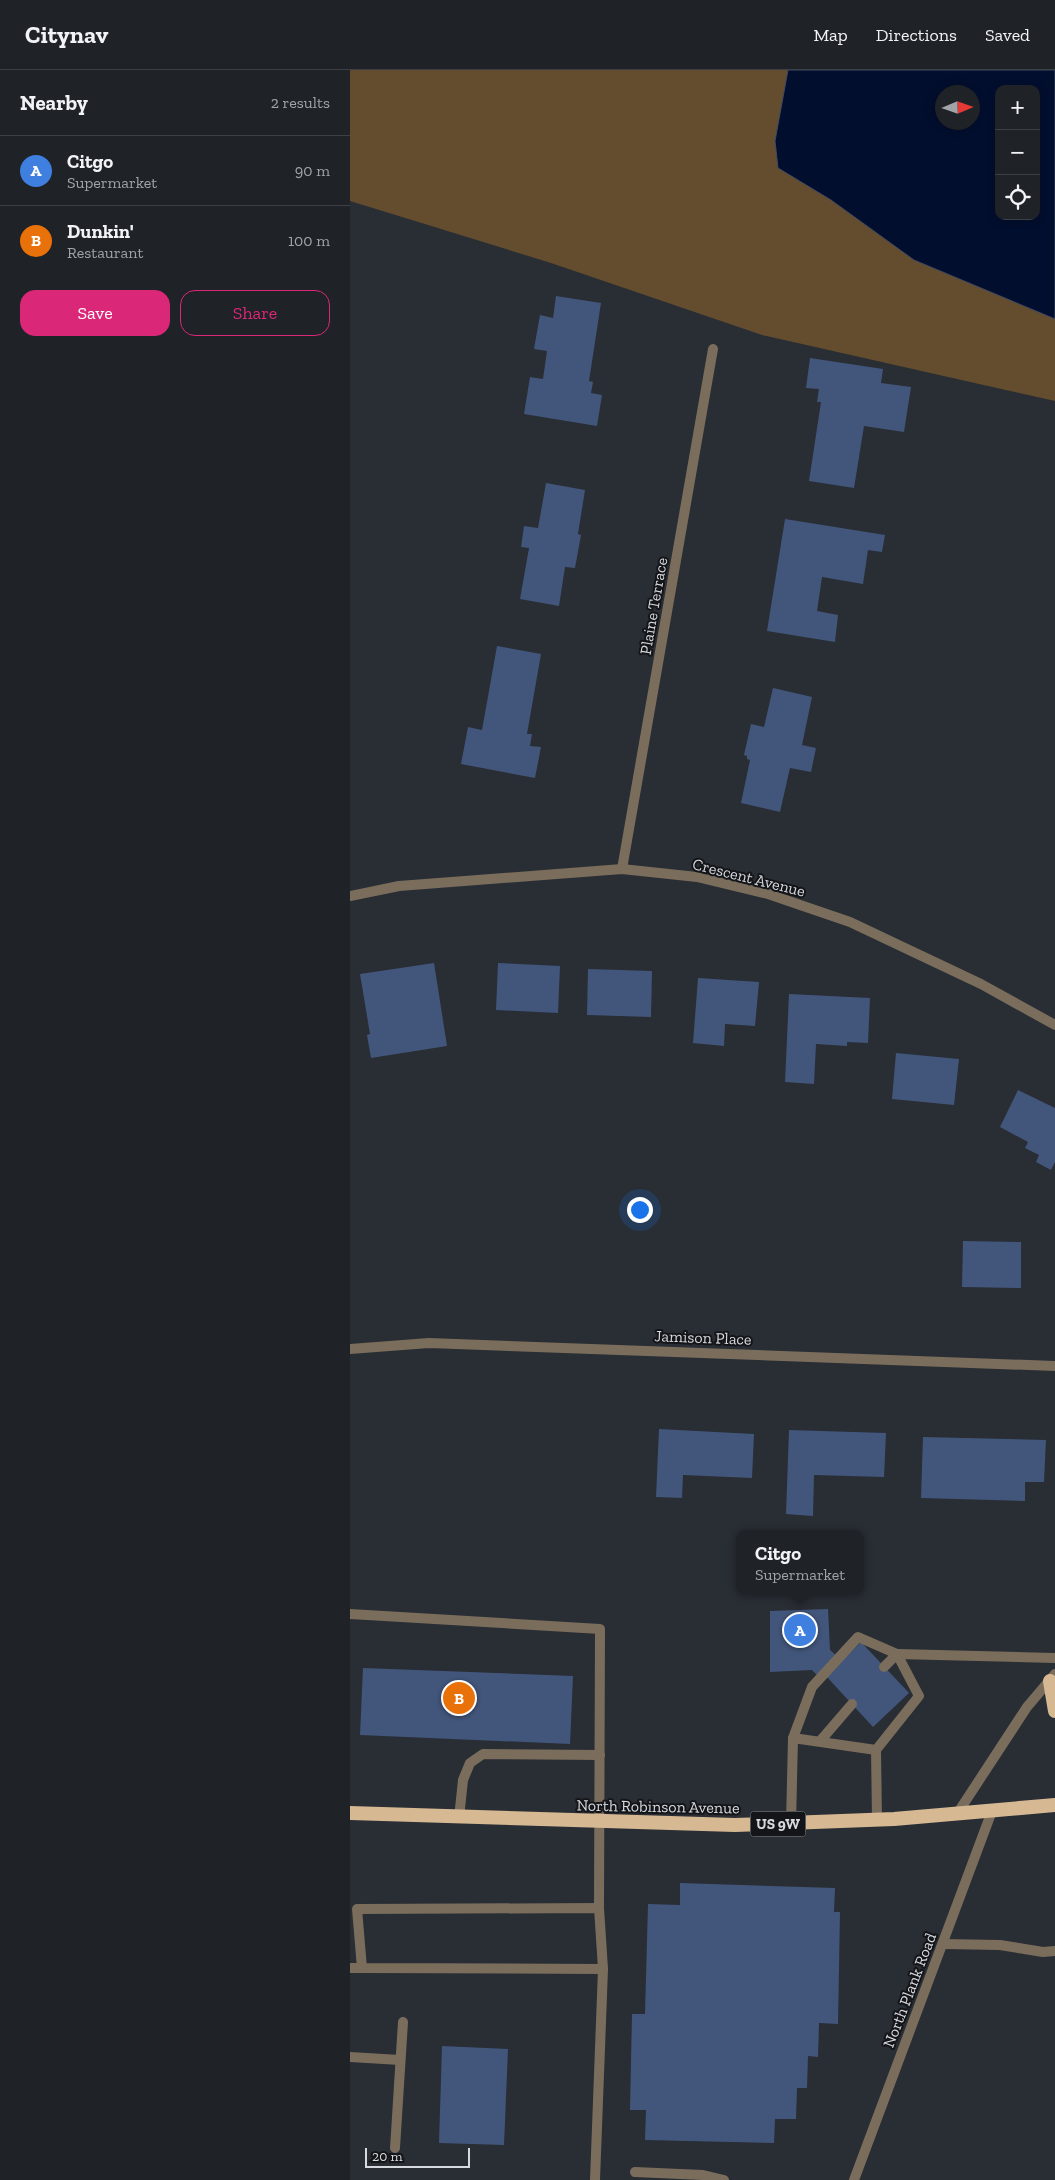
<!DOCTYPE html>
<html lang="en">
<head>
<meta charset="utf-8">
<style>
  body { margin:0; font-family:"Zilla Slab",serif; background:#2c2f33; color:#f1f3f6 }
  .controls { position:absolute; right:15px; top:15px; display:grid; overflow:hidden; border-radius:10px; box-shadow:0 2px 8px #0003 }
  .controls button { width:45px; height:45px; display:grid; place-items:center; padding:0; border:0; border-bottom:1px solid #3c3f44; background:#1f2227; color:#f1f3f6; font:25px sans-serif }
  .compass { position:absolute; left:585px; top:15px; width:45px; height:45px; border-radius:50%; background:#1f2227; box-shadow:0 2px 8px #0003; rotate:88deg }
  .scale { position:absolute; left:15px; bottom:12px; width:105px; box-sizing:border-box; padding-left:5px; border:2px solid #d6d9dd; border-top:0; font-size:14px; line-height:18px; white-space:nowrap; color:#d6d9dd; -webkit-text-stroke:4px #141519; paint-order:stroke }
  .you { position:absolute; left:289px; top:1139px; width:18px; height:18px; margin:-12px; border:4px solid #fff; border-radius:50%; background:#1a73e8; box-shadow:0 0 0 8px #1a73e833 }
  .badge { display:grid; place-items:center; width:32px; height:32px; border-radius:50%; background:#db2777; color:#fff; font-size:16px; font-weight:700 }
  .pin { position:absolute; translate:-50% -50%; border:2px solid #fff; box-shadow:0 1px 5px #0006 }
  .popup { position:absolute; left:386px; top:1460px; width:128px; height:65px; box-sizing:border-box; display:grid; place-content:center; border-radius:10px; background:#1f2227; filter:drop-shadow(0 1px 4px #0005); font-size:16px; white-space:nowrap; color:#a1a4a7 }
  .popup b { font-size:19px; color:#f1f3f6 }
  .popup::after { content:''; position:absolute; left:50%; top:100%; margin-left:-10px; border:10px solid transparent; border-top-color:#1f2227 }
  .list { margin:0; padding:0; list-style:none }
  h2 { display:flex; justify-content:space-between; align-items:center; height:65px; margin:0; padding:0 20px; font-size:21px }
  h2 small { font-size:16px; font-weight:400; color:#a1a4a7 }
  .list li { display:grid; grid-template-columns:32px 1fr auto; gap:15px; align-items:center; box-sizing:border-box; height:70px; padding:0 20px; border-top:1px solid #3c3f44 }
  .list b { display:block; font-size:19px; white-space:nowrap }
  .list p { margin:0; font-size:16px; white-space:nowrap; color:#a1a4a7 }
  .list em { font-size:16px; font-style:normal; color:#a1a4a7 }
  .actions { display:flex; gap:10px; padding:15px 20px }
  .actions a { flex:1; padding:11px 0; border:1px solid #db2777; border-radius:15px; text-align:center; font-size:18px; color:#db2777 }
  .actions .main { background:#db2777; color:#fff }
  .icon { flex:none; width:28px; height:28px; fill:none; stroke:currentColor; stroke-width:2; stroke-linecap:round; stroke-linejoin:round }
  .map { position:relative; flex:none; width:705px; height:2110px; overflow:hidden }
  header { display:flex; align-items:center; gap:30px; box-sizing:border-box; height:70px; padding:0 25px; background:#1f2227; border-bottom:1px solid #3c3f44 }
  header strong { font-size:24px }
  nav { display:flex; gap:28px; margin-inline-start:auto; font-size:18px }
  main { display:flex }
  aside { flex:1; background:#1f2227 }
  .map>svg:first-child { display:block }
  .green { fill:#634d2e }
  .water { fill:#020e2d; stroke:#424b62; fill-rule:evenodd }
  .building { fill:#42567b }
  .lines { fill:none; stroke-linecap:round; stroke-linejoin:round }
  .service { stroke:#7a6d5c; stroke-width:10 }
  .minor { stroke:#7a6d5c; stroke-width:10 }
  .tertiary { stroke:#7a6d5c; stroke-width:10 }
  .trunk { stroke:#d6b892; stroke-width:14 }
  .labels { text-anchor:middle; stroke-width:4; stroke-linejoin:round; paint-order:stroke }
  .shield { fill:#141519; stroke:#9c9ea2; stroke-width:1 }
  .shield-label { font-size:15px; font-weight:bold; fill:#d6d9dd }
  .street-label { font-size:16px; fill:#d6d9dd; stroke:#141519 }
</style>
</head>
<body>
<header>
<strong>Citynav</strong>
<nav><a>Map</a><a>Directions</a><a>Saved</a></nav>
</header>
<main>
<aside>
<h2>Nearby<small>2 results</small></h2>
<ul class="list">
<li><span class="badge" style="background:#3f7fe0">A</span><div><b>Citgo</b><p>Supermarket</p></div><em>90 m</em></li>
<li><span class="badge" style="background:#e8710a">B</span><div><b>Dunkin'</b><p>Restaurant</p></div><em>100 m</em></li>
</ul>
<div class="actions"><a class="main">Save</a><a>Share</a></div>
</aside>
<div class="map">
<svg width="705" height="2110" viewBox="0 0 705 2110">
  <rect width="100%" height="100%" fill="#292d34"/>
  <!-- green -->
  <path class="green" d="M0,0H438L425,71L428,98L481,130L564,190L705,249V331L412,265L201,193L0,131Z"/>
  <!-- water -->
  <path class="water" d="M438,0H705V249L564,190L481,130L428,98L425,71ZM649,19H686V146H649ZM592,22H622V52H592Z"/>
  <!-- building -->
  <g class="building">
    <path d="M206,226L251,233L239,311L243,312L241,323L252,325L247,356L174,344L180,307L193,309L197,281L184,279L190,245L203,248Z"/>
    <path d="M460,288L533,299L531,313L561,317L554,362L514,356L504,418L459,411L471,332H467L469,319L456,318Z"/>
    <path d="M196,413L235,420L228,464L231,465L225,498L215,497L209,536L170,529L179,478L171,477L174,456L188,458Z"/>
    <path d="M435,449L535,465L532,482L518,480L513,514L472,507L467,541L488,545L485,572L417,561Z"/>
    <path d="M147,576L191,584L177,664H182L180,676L191,677L185,708L111,694L118,657L132,660Z"/>
    <path d="M423,618L462,627L452,675L466,678L461,702L440,698L430,742L391,733L400,690L397,689V686L394,685L401,654L414,657Z"/>
    <path d="M84,893L97,976L21,988L17,965L20,964L10,904Z"/>
    <path d="M148,893L210,896L208,943L146,940Z"/>
    <path d="M238,899L302,901L301,947L237,945Z"/>
    <path d="M348,908L409,912L405,956L375,954L374,976L343,973Z"/>
    <path d="M439,924L520,928L518,973L497,972V976L466,974L464,1014L435,1012Z"/>
    <path d="M546,983L609,989L604,1035L542,1029Z"/>
    <path d="M668,1020L705,1038V1092L701,1100L686,1092L689,1085L675,1078L678,1072L650,1057Z"/>
    <path d="M613,1171L671,1172V1218L612,1217Z"/>
    <path d="M309,1359L404,1364L402,1408L333,1405L332,1428L306,1427Z"/>
    <path d="M439,1360L536,1363L534,1407L464,1405L463,1446L436,1444Z"/>
    <path d="M573,1367L696,1370L694,1412H675V1431L571,1428Z"/>
    <path d="M478,1539L480,1580L488,1587L468,1606L462,1600L420,1602V1541Z"/>
    <path d="M511,1572L559,1623L523,1657L476,1606Z"/>
    <path d="M13,1598L223,1606L220,1674L10,1665Z"/>
    <path d="M330,1813L485,1818L484,1842H490L488,1954L469,1953L468,1987L458,1986L457,2018H447L446,2049H425L424,2073L295,2070L296,2040H280L282,1944H295L298,1834L330,1835Z"/>
    <path d="M92,1976L158,1979L154,2075L89,2073Z"/>
  </g>
  <g class="lines">
    <!-- service -->
    <g class="service">
      <path d="M0,1544L250,1559L249,1838"/>
      <path d="M443,1668L462,1617L508,1567L547,1584L534,1597"/>
      <path d="M471,1670L502,1634"/>
      <path d="M109,1748L113,1710L120,1693L133,1684L250,1685"/>
      <path d="M527,1750L526,1680L569,1626L547,1584L705,1588"/>
      <path d="M441,1754L443,1668L526,1680"/>
      <path d="M593,1874L650,1875L693,1882L705,1881"/>
      <path d="M0,1898H12L253,1899L249,1838L7,1839L12,1898"/>
      <path d="M0,1987L50,1990"/>
      <path d="M45,2078L53,1952"/>
      <path d="M285,2102L353,2105L374,2110"/>
      <path d="M245,2110L253,1899"/>
    </g>
    <!-- minor -->
    <g class="minor">
      <path d="M272,799L363,279"/>
      <path d="M0,826L49,816L272,799L347,807L418,824L500,852L631,914L705,955"/>
      <path d="M0,1279L79,1273L705,1296"/>
      <path d="M607,1744L677,1637L705,1604"/>
    </g>
    <!-- tertiary -->
    <path class="tertiary" d="M504,2110L642,1741"/>
    <!-- trunk -->
    <g class="trunk">
      <path d="M700,1611L705,1641"/>
      <path d="M0,1743L385,1755L544,1749L705,1735"/>
    </g>
  </g>
  <g class="labels">
    <!-- shield labels -->
    <rect class="shield" x="400.5" y="1741.5" width="55" height="25" rx="4"/>
    <g class="shield-label">
      <text x="428" y="1759">US 9W</text>
    </g>
    <!-- street labels -->
    <g class="street-label">
      <text transform="translate(303 536) rotate(-80)" y="6">Plaine Terrace</text>
      <text transform="translate(399 807) rotate(14)" y="6">Crescent Avenue</text>
      <text transform="translate(353 1267) rotate(2)" y="6">Jamison Place</text>
      <text transform="translate(308 1736) rotate(1)" y="6">North Robinson Avenue</text>
      <text transform="translate(559 1920) rotate(-69)" y="6">North Plank Road</text>
    </g>
  </g>
</svg>
<div class="controls">
<button>+</button>
<button>−</button>
<button><svg class="icon" aria-label="locate" viewBox="0 0 24 24"><circle cx="12" cy="12" r="6"/><path d="M12 2v4M12 18v4M2 12h4M18 12h4"/></svg></button>
</div>
<svg class="compass" viewBox="-18 -18 36 36"><path d="M0-13l5 13h-10z" fill="#e53935"/><path d="M0 13l5-13h-10z" fill="#a1a4a7"/></svg>
<div class="scale">20 m</div>
<div class="you"></div>
<div class="pin badge" style="left:450px;top:1560px;background:#3f7fe0">A</div>
<div class="popup"><b>Citgo</b>Supermarket</div>
<div class="pin badge" style="left:109px;top:1628px;background:#e8710a">B</div>
</div>
</main>
</body>
</html>
